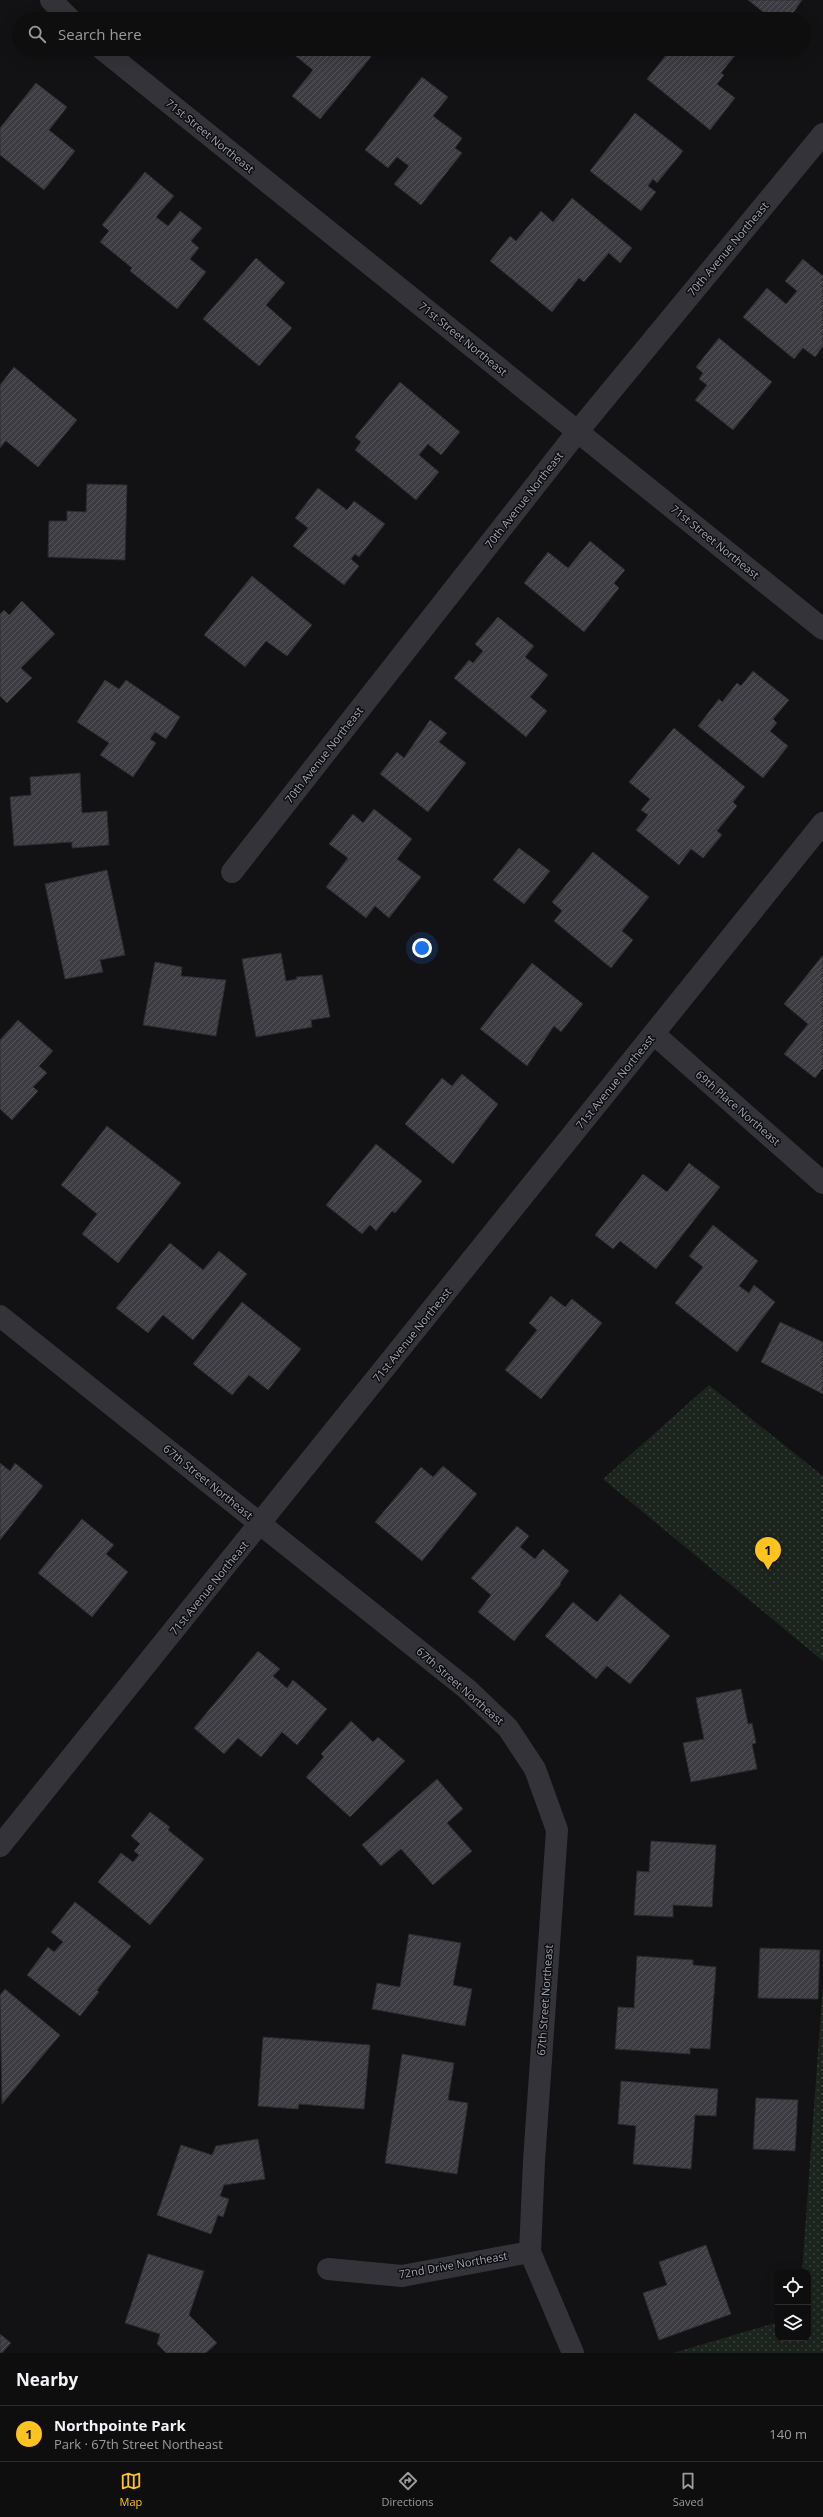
<!DOCTYPE html>
<html lang="en">
<head>
<meta charset="utf-8">
<style>
  body { margin:0; font-family:"Open Sans",sans-serif; background:#171718; color:#f1f3f6 }
  .controls { position:absolute; right:12px; bottom:12px; display:grid; overflow:hidden; border-radius:8px; box-shadow:0 4px 16px #0002 }
  .controls button { width:36px; height:36px; display:grid; place-items:center; padding:0; border:0; border-bottom:1px solid #2e2e2f; background:#0e0e0f; color:#f1f3f6; font:20px sans-serif }
  .you { position:absolute; left:422px; top:948px; width:14px; height:14px; margin:-10px; border:3px solid #fff; border-radius:50%; background:#1a73e8; box-shadow:0 0 0 6px #1a73e833 }
  .badge { display:grid; place-items:center; width:26px; height:26px; border-radius:50%; background:#ffc31f; color:#111; font-size:13px; font-weight:700 }
  .pin { position:absolute; translate:-50% -33px; filter:drop-shadow(0 1px 2px #0008) }
  .pin::after { content:''; position:absolute; top:21px; width:14px; height:12px; background:inherit; clip-path:polygon(0 0,100% 0,50% 100%) }
  .list { margin:0; padding:0; list-style:none }
  h2 { display:flex; justify-content:space-between; align-items:center; height:52px; margin:0; padding:0 16px; font-size:17px }
  h2 small { font-size:13px; font-weight:400; color:#9b9c9e }
  .list li { display:grid; grid-template-columns:26px 1fr auto; gap:12px; align-items:center; box-sizing:border-box; height:56px; padding:0 16px; border-top:1px solid #2e2e2f }
  .list b { display:block; font-size:15px; white-space:nowrap }
  .list p { margin:0; font-size:13px; white-space:nowrap; color:#9b9c9e }
  .list em { font-size:13px; font-style:normal; color:#9b9c9e }
  .icon { flex:none; width:22px; height:22px; fill:none; stroke:currentColor; stroke-width:2; stroke-linecap:round; stroke-linejoin:round }
  .map { position:relative; flex:none; width:823px; height:2353px; overflow:hidden }
  .search { position:absolute; background:#0e0e0f; box-shadow:0 4px 16px #0002; left:12px; right:12px; top:12px; height:44px; display:flex; align-items:center; gap:10px; box-sizing:border-box; padding:0 14px; border-radius:22px; color:#9b9c9e; font-size:15px }
  .sheet { height:108px; background:#0e0e0f }
  nav { display:flex; justify-content:space-around; align-items:center; box-sizing:border-box; height:56px; border-top:1px solid #2e2e2f; background:#0e0e0f; font-size:11px; color:#9b9c9e }
  nav a { display:grid; justify-items:center; gap:2px }
  nav .on { color:#ffc31f }
  .map>svg:first-child { display:block }
  .park { fill:url(#park-dots) }
  .building { fill:url(#building-hatch); stroke:#2c2c30 }
  .lines { fill:none; stroke-linecap:round; stroke-linejoin:round }
  .street { stroke:#333339; stroke-width:22 }
  .labels { text-anchor:middle; stroke-width:3; stroke-linejoin:round; paint-order:stroke }
  .street-label { font-size:11px; fill:#a2a7b6; stroke:#0d0d0f }
</style>
</head>
<body>
<div class="map">
<svg width="823" height="2353" viewBox="0 0 823 2353">
  <defs>
    <pattern id="park-dots" width="8" height="8" patternUnits="userSpaceOnUse"><rect width="8" height="8" fill="#1c241e"/><path d="M2 2h.1M6 6h.1" fill="none" stroke="#3a413c" stroke-width="1.8" stroke-linecap="round"/></pattern>
    <pattern id="building-hatch" width="6" height="6" patternUnits="userSpaceOnUse"><rect width="6" height="6" fill="#3c3c42"/><path d="M-1 1l2-2M0 6l6-6M5 7l2-2" fill="none" stroke="#55555b"/></pattern>
  </defs>
  <rect width="100%" height="100%" fill="#121214"/>
  <!-- park -->
  <g class="park">
    <path d="M709,1385L823,1476V1661L603,1479Z"/>
    <path d="M823,1983V2353H673L778,2322V2338H808V2272H802Z"/>
  </g>
  <!-- building -->
  <g class="building">
    <path d="M748,0H802L789,19H772Z"/>
    <path d="M287,49H361L371,57L320,119L292,96L313,70Z"/>
    <path d="M671,49H732L737,53L721,73L724,75L717,84L735,98L710,130L647,79Z"/>
    <path d="M422,77L448,97L433,116L462,138L455,148L462,153L421,205L394,184L409,166L397,157L388,168L365,150Z"/>
    <path d="M36,83L67,107L49,130L75,151L44,190L0,155V128Z"/>
    <path d="M635,113L683,151L657,183L653,179L648,186L656,192L641,211L590,171Z"/>
    <path d="M145,172L174,196L156,217L168,226L180,211L202,228L191,241L199,248L190,259L206,272L177,309L130,271L132,268L100,242L109,231L102,225Z"/>
    <path d="M572,198L632,248L620,263L609,253L584,282L579,278L552,312L490,261L510,236L516,241L541,211L553,222Z"/>
    <path d="M256,258L285,283L266,305L292,328L259,366L203,319Z"/>
    <path d="M803,259L823,276V346L815,357L803,348L794,359L743,317L767,288L786,304L797,291L785,281Z"/>
    <path d="M719,338L772,382L733,430L695,400L707,385L699,379L703,373L696,367Z"/>
    <path d="M14,367L77,420L38,467L6,441L0,448V385Z"/>
    <path d="M400,382L460,432L441,455L428,444L419,455L439,472L416,500L355,450L361,442L355,437Z"/>
    <path d="M87,484L127,485L125,560L48,557L49,521H67V511L86,512Z"/>
    <path d="M318,488L347,510L354,501L385,524L359,557L355,554L351,559L359,566L344,585L293,546L308,528L295,518Z"/>
    <path d="M590,541L625,570L614,583L619,588L584,632L524,583L548,552L568,568Z"/>
    <path d="M252,576L312,625L287,656L266,641L245,667L204,635Z"/>
    <path d="M22,601L55,634L21,668L32,678L7,703L0,696V614L4,610L9,615Z"/>
    <path d="M498,617L534,646L525,657L548,675L530,697L547,711L526,737L454,678L469,660L473,663L483,651L475,644Z"/>
    <path d="M753,671L789,700L773,719L777,723L770,731L788,746L763,778L698,726L719,699L722,702L737,683L741,686Z"/>
    <path d="M105,680L119,689L126,680L180,717L166,739L155,732L150,739L156,743L133,777L100,755L109,743L77,722Z"/>
    <path d="M430,720L447,733L439,742L466,763L428,812L380,774L397,752L404,758Z"/>
    <path d="M674,728L745,787L733,802L737,806L717,831L722,835L703,858L691,849L679,865L636,830L648,815L641,810L650,799L629,782Z"/>
    <path d="M80,773L82,813L107,811L109,845L72,848V842L14,846L10,797L31,795L30,777Z"/>
    <path d="M374,809L412,839L397,859L421,877L389,918L375,906L366,918L326,887L348,858L329,844L353,814L363,823Z"/>
    <path d="M519,848L550,871L524,904L493,880Z"/>
    <path d="M593,852L649,897L622,931L633,940L611,968L554,921L562,911L552,902Z"/>
    <path d="M107,870L125,955L100,960L103,972L65,979L45,884Z"/>
    <path d="M281,953L286,981L297,979L296,977L322,975L330,1017L311,1020L312,1027L256,1037L242,959Z"/>
    <path d="M823,955V1068L815,1078L784,1054L808,1024L784,1004Z"/>
    <path d="M155,962L182,967L181,976L226,980L216,1036L143,1025Z"/>
    <path d="M532,963L583,1004L561,1032L554,1026L527,1066L480,1029Z"/>
    <path d="M18,1020L53,1051L39,1066L47,1073L33,1087L38,1091L12,1120L0,1109V1040Z"/>
    <path d="M462,1074L498,1104L453,1164L405,1124L442,1078L452,1086Z"/>
    <path d="M107,1126L181,1183L118,1263L82,1234L97,1214L61,1185Z"/>
    <path d="M376,1144L422,1181L395,1213L392,1211L376,1231L370,1225L362,1234L326,1205Z"/>
    <path d="M689,1163L720,1187L656,1269L620,1241L613,1249L595,1235L643,1174L667,1192Z"/>
    <path d="M713,1225L758,1261L739,1286L749,1293L754,1285L775,1302L737,1352L675,1303L703,1267L689,1256Z"/>
    <path d="M170,1243L203,1270L219,1251L247,1274L193,1340L163,1315L148,1333L116,1308Z"/>
    <path d="M551,1296L565,1307L572,1299L602,1323L541,1399L505,1370L537,1330L529,1323Z"/>
    <path d="M242,1302L301,1349L268,1390L249,1375L232,1395L193,1364Z"/>
    <path d="M780,1322L823,1342V1394L761,1362Z"/>
    <path d="M0,1463L10,1471L15,1463L43,1486L0,1540Z"/>
    <path d="M443,1466L477,1494L422,1561L375,1522L421,1467L433,1477Z"/>
    <path d="M82,1519L114,1545L106,1554L128,1572L92,1617L38,1573Z"/>
    <path d="M517,1526L529,1536L520,1547L535,1559L543,1549L569,1571L560,1583L561,1584L514,1641L478,1612L491,1595L471,1578Z"/>
    <path d="M620,1594L670,1636L630,1684L607,1666L596,1679L545,1636L573,1602L597,1622Z"/>
    <path d="M258,1651L280,1669L273,1676L287,1688L293,1680L327,1709L297,1745L282,1732L261,1757L238,1738L224,1754L194,1728Z"/>
    <path d="M741,1689L748,1724L752,1723L756,1743L752,1744L757,1769L691,1782L683,1743L704,1739L696,1698Z"/>
    <path d="M351,1721L373,1742L378,1737L405,1761L350,1817L306,1777L324,1757L321,1754Z"/>
    <path d="M437,1779L463,1809L447,1823L472,1851L433,1885L401,1849L381,1866L362,1845Z"/>
    <path d="M150,1812L170,1827L168,1830L204,1859L150,1925L98,1882L121,1853L133,1862L139,1855L134,1851L140,1844L131,1836Z"/>
    <path d="M651,1841L716,1845L712,1907L673,1905V1917L634,1915L637,1871L649,1872Z"/>
    <path d="M75,1902L131,1946L97,1990L99,1992L80,2016L27,1975L48,1947L54,1952L63,1942L51,1932Z"/>
    <path d="M409,1934L461,1943L453,1985L472,1989L465,2026L372,2009L377,1983L400,1987Z"/>
    <path d="M760,1948L820,1950L818,1999L758,1998Z"/>
    <path d="M637,1956L693,1960V1965L716,1967L710,2049L690,2048V2054L615,2049L618,2007L634,2008Z"/>
    <path d="M5,1989L60,2035L2,2104L0,1995Z"/>
    <path d="M263,2037L370,2045L364,2109L299,2104L298,2109L258,2106Z"/>
    <path d="M402,2054L454,2063L448,2100L468,2103L457,2174L385,2163Z"/>
    <path d="M621,2081L718,2089L716,2116L695,2115L691,2169L633,2164L636,2126L618,2124Z"/>
    <path d="M756,2098L798,2100L795,2151L753,2149Z"/>
    <path d="M258,2139L265,2179L224,2185L220,2196L229,2199L223,2217L218,2215L211,2234L157,2215L181,2145L212,2155L216,2146Z"/>
    <path d="M706,2245L731,2314L659,2340L643,2293L667,2285L659,2262Z"/>
    <path d="M148,2254L204,2271L189,2315L217,2343L206,2353H166L157,2344L160,2334L125,2323Z"/>
    <path d="M0,2334L11,2343L2,2353H0Z"/>
  </g>
  <g class="lines">
    <!-- street -->
    <g class="street">
      <path d="M51,0L70,19"/>
      <path d="M102,49L823,629"/>
      <path d="M232,872L578,431L823,134"/>
      <path d="M654,1034L823,1183"/>
      <path d="M0,1316L467,1689L508,1728L535,1769L557,1830L534,2161L530,2252L573,2353"/>
      <path d="M0,1846L823,823"/>
      <path d="M328,2269L402,2276L530,2252"/>
    </g>
  </g>
  <g class="labels">
    <!-- street labels -->
    <g class="street-label">
      <text transform="translate(210 136) rotate(39)" y="4">71st Street Northeast</text>
      <text transform="translate(728 249) rotate(-50)" y="4">70th Avenue Northeast</text>
      <text transform="translate(463 339) rotate(39)" y="4">71st Street Northeast</text>
      <text transform="translate(524 500) rotate(-52)" y="4">70th Avenue Northeast</text>
      <text transform="translate(715 542) rotate(39)" y="4">71st Street Northeast</text>
      <text transform="translate(324 755) rotate(-52)" y="4">70th Avenue Northeast</text>
      <text transform="translate(615 1082) rotate(-51)" y="4">71st Avenue Northeast</text>
      <text transform="translate(738 1108) rotate(41)" y="4">69th Place Northeast</text>
      <text transform="translate(412 1335) rotate(-51)" y="4">71st Avenue Northeast</text>
      <text transform="translate(208 1482) rotate(39)" y="4">67th Street Northeast</text>
      <text transform="translate(209 1588) rotate(-51)" y="4">71st Avenue Northeast</text>
      <text transform="translate(460 1686) rotate(41)" y="4">67th Street Northeast</text>
      <text transform="translate(545 2000) rotate(-86)" y="4">67th Street Northeast</text>
      <text transform="translate(453 2265) rotate(-10)" y="4">72nd Drive Northeast</text>
    </g>
  </g>
</svg>
<div class="controls">
<button><svg class="icon" aria-label="locate" viewBox="0 0 24 24"><circle cx="12" cy="12" r="6"/><path d="M12 2v4M12 18v4M2 12h4M18 12h4"/></svg></button>
<button><svg class="icon" aria-label="layers" viewBox="0 0 24 24"><path d="M12 4l9 5-9 5-9-5zM3 14l9 5 9-5"/></svg></button>
</div>
<div class="you"></div>
<div class="pin badge" style="left:768px;top:1570px">1</div>
<div class="search"><svg class="icon" aria-label="search" viewBox="0 0 24 24"><circle cx="10" cy="10" r="6"/><path d="M15 15l6 6"/></svg>Search here</div>
</div>
<section class="sheet">
<h2>Nearby<small></small></h2>
<ul class="list">
<li><span class="badge">1</span><div><b>Northpointe Park</b><p>Park · 67th Street Northeast</p></div><em>140 m</em></li>
</ul>
</section>
<nav>
<a class="on"><svg class="icon" aria-label="map" viewBox="0 0 24 24"><path d="M3 6l6-2 6 2 6-2v14l-6 2-6-2-6 2zM9 4v14M15 6v14"/></svg>Map</a>
<a><svg class="icon" aria-label="directions" viewBox="0 0 24 24"><path d="M12 3l9 9-9 9-9-9zM9 14v-3h6M13 9l2 2-2 2"/></svg>Directions</a>
<a><svg class="icon" aria-label="saved" viewBox="0 0 24 24"><path d="M7 4h10v16l-5-4-5 4z"/></svg>Saved</a>
</nav>
</body>
</html>
